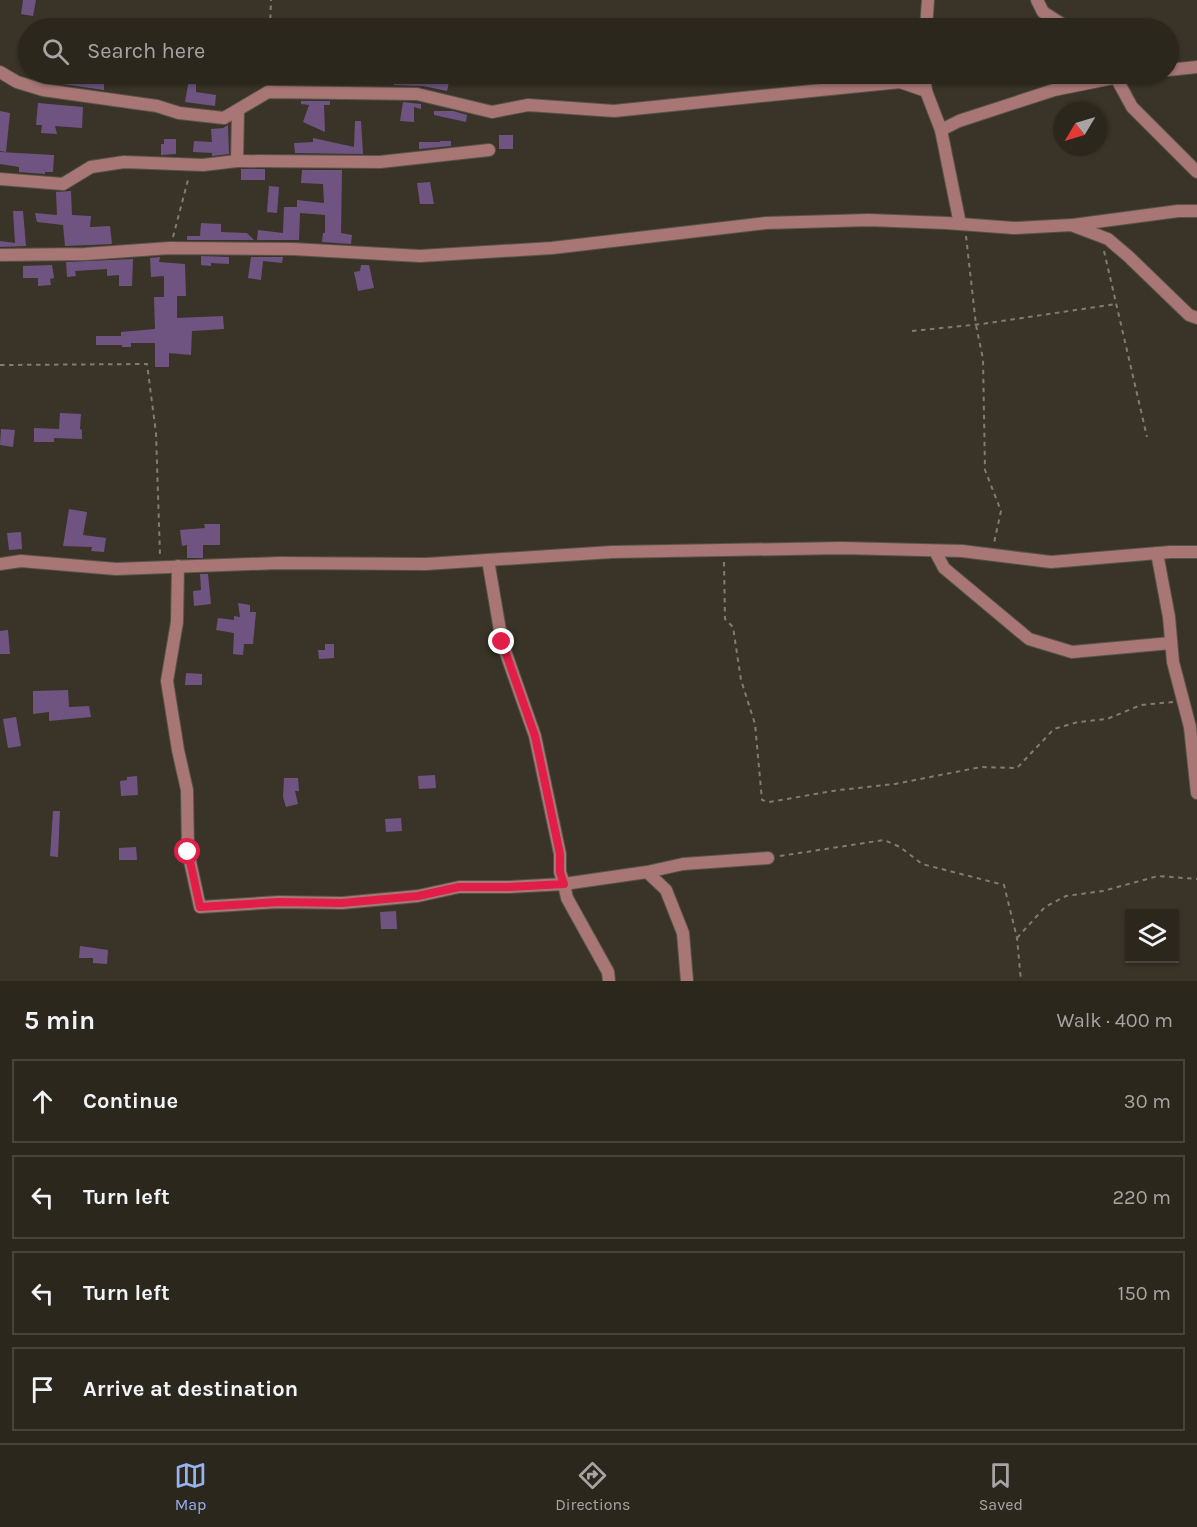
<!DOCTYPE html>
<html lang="en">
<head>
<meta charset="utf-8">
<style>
  body { margin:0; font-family:Karla,sans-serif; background:#332f26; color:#f1f3f6 }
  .controls { position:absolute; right:18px; bottom:18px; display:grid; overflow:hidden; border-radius:0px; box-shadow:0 2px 4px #0004 }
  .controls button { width:54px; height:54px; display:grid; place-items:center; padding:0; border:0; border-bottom:2px solid #47443b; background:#2b271d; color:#f1f3f6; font:30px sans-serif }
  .compass { position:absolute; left:1053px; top:102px; width:54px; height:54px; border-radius:50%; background:#2b271d; box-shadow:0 2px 4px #0004; rotate:232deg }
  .stop { position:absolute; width:18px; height:18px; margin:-14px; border:4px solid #e11d48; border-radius:50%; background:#fff }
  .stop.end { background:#e11d48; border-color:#fff; box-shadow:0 2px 6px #0008 }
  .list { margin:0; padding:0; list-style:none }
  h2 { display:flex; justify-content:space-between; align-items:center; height:78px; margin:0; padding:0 24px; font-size:26px }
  h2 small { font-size:20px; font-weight:400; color:#a6a5a4 }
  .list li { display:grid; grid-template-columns:39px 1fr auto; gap:18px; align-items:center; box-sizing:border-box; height:84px; margin:0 12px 12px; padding:0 12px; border:2px solid #47443b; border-radius:0px }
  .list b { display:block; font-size:22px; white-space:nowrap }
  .list em { font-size:20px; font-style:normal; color:#a6a5a4 }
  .icon { flex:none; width:33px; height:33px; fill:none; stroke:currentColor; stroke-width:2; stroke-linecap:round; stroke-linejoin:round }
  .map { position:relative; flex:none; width:1197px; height:981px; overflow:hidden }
  .search { position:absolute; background:#2b271d; box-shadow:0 2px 4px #0004; left:18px; right:18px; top:18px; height:66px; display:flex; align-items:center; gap:15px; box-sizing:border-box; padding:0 21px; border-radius:33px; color:#a6a5a4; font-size:22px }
  .sheet { height:462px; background:#2b271d }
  nav { display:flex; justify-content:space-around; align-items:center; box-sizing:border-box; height:84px; border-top:2px solid #47443b; background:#2b271d; font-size:16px; color:#a6a5a4 }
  nav a { display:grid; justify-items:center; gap:3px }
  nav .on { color:#95b2f1 }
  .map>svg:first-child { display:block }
  .building { fill:#6f5482 }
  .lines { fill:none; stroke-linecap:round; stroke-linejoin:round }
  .street-casing { stroke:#575347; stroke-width:14 }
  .path { stroke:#807c71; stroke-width:2; stroke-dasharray:4.5 4.5; stroke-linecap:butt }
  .street { stroke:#a77675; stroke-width:12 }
  .route { stroke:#e11d48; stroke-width:8 }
</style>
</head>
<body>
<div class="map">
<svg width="1197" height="981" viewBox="0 0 1197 981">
  <rect width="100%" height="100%" fill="#393427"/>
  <!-- building -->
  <g class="building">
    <path d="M23,0H36L33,16L21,14Z"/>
    <path d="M90,74H104V90L55,83V77H66V75L90,77Z"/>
    <path d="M190,74H196V92L216,95L215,106L185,102Z"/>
    <path d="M316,74H331V84H304L306,76H316Z"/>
    <path d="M401,74H451L447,91L423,86L394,85V76H401Z"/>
    <path d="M301,101H330V105H324L325,132L303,122L309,105L301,104Z"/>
    <path d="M403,102L421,104V109L414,107V122L400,121Z"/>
    <path d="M38,103L83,107L82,128L55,126L57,134L41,133L42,125H36Z"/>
    <path d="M0,111L10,113L6,152L0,151Z"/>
    <path d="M434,111H453L467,115L466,122L434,115Z"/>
    <path d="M355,121H361L363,154L295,153L294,143L313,142V138L354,147Z"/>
    <path d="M228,125L229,154L212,156V153L193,152L194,141L212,142L211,129L223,128Z"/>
    <rect x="499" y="135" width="14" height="14"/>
    <path d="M164,139H176V154L161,155V144H164Z"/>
    <path d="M440,141H451V146L419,149V142H440Z"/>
    <path d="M0,152L54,155L53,172H45V174L19,172V167L0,164Z"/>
    <rect x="241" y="169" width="24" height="11"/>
    <path d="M302,170H342L341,233L352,235L351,244L322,242L323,233H325V215L300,213L299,240H257L258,230L283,233L284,207H297V200L324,203L323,184L301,183Z"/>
    <path d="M430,182L434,204H420L417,183Z"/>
    <path d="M269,186L279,187L277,213L267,212Z"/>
    <path d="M71,191L72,215L91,216L90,227L110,226L112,244L65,246L63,225L37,222L35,213L57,215L56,192Z"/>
    <path d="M13,211H23L26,246L0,247V241L15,243Z"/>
    <path d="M201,223L221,224V232L247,233L254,240H187V236H200Z"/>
    <path d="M201,256L229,257V264L211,263V266L201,265Z"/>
    <path d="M160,257L159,262L185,264L186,296H177V318L223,316L224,329L192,331L191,355L169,353V367H155V343H131V347H122V345H96V336H121V332L155,329L154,297H164V276L151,277L150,258Z"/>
    <path d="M251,257H283L282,263L263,261L261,280L248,278Z"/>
    <path d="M133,259L132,286H119V275L107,276V269L75,271L76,276L67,277L66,262Z"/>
    <path d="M52,265L54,278L50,279L51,285L38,286V278H23V266Z"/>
    <path d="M361,265H369L374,288L358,291L354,272L360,271Z"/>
    <path d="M60,413L81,414L80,429L82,430V439L54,438V442H34V428L59,429Z"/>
    <path d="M1,429L15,430L13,447L0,445Z"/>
    <path d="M69,509L87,512L83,535L106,538L104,552L91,551L92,547L63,546Z"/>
    <path d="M204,524H220V545H203V558H187V545L182,546L180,530L205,528Z"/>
    <path d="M21,532L22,549L9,550L7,533Z"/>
    <path d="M200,574H208L211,604L194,606L193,591L201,590Z"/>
    <path d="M238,603L250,605V612H256L253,644H244L243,655L233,654L234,633L216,630L218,618L234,620V616L240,617Z"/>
    <path d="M8,630L10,654H0V631Z"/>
    <path d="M325,644H334V658L319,659L318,650H325Z"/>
    <path d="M186,673L202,674V685H185Z"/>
    <path d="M68,690L69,707L89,706L91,717L49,721V712L33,714V691Z"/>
    <path d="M16,717L21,746L8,748L3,719Z"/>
    <path d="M435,775L436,788L419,789L418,776Z"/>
    <path d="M137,776L138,795L121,796L120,781L127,780V777Z"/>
    <path d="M284,778H298L299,791H295L298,804L286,807L283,797Z"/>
    <path d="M53,811H60L58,857L50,856Z"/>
    <path d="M401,818L402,831L386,832L385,819Z"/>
    <path d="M136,847L137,860H119V848Z"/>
    <path d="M396,911L397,929H381L380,912Z"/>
    <path d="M80,946L108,950L107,964L93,963V958H79Z"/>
  </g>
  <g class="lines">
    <!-- street casing -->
    <g class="street-casing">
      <g id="street">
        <path d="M1037,0L1043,12L1068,28"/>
        <path d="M926,28L928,0"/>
        <path d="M1168,70L1197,67"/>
        <path d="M0,72L17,82L43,90L157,106L179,113L224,118L268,92L417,94L492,112L528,105L614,111L900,82L926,91"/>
        <path d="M924,74L926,91L941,130"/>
        <path d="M1114,74L1132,107L1197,172"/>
        <path d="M237,161L380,162L489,150"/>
        <path d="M0,179L63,184L91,167L124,162L203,165L237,161L238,111"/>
        <path d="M960,224L941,130L959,121L1054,90L1133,74"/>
        <path d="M1073,225L1178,211H1197"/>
        <path d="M0,255L85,254L170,248L293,249L420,256L552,248L766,223L869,220L946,223L1014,228L1071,225L1108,239L1128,256L1189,315L1197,318"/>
        <path d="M935,551L944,568L1029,639L1072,652L1171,643"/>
        <path d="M1157,553L1169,617L1173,662L1190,727L1197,793"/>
        <path d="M488,560L502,642L535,736L560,854V872L564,884L647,872L666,890L683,933L687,981"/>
        <path d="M0,564L21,561L116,569L278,563L426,564L612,552L842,548L962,551L1051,562L1170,552H1197"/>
        <path d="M178,566L177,622L167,681L178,750L187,790L188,852L200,907L279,902L342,903L418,896L459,887H509L564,884L567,898L608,972L609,981"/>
        <path d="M647,872L683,864L768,858"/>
      </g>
    </g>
    <!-- path -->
    <g class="path">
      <path d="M270,28L271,0"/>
      <path d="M267,74L268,80"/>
      <path d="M966,236L976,325L983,359L985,470L1001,511L994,543"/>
      <path d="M173,237L189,176"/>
      <path d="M1104,251L1147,437"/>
      <path d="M912,331L982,324L1116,304"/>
      <path d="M0,365L147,364L156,433L160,555"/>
      <path d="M724,562L725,619L733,627L741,680L755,724L762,800L769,802L839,790L895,784L981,767L1017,768L1054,729L1078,722L1107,719L1141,705L1173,702"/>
      <path d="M780,856L884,840L900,847L922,864L1004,885L1017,938L1021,981"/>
      <path d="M1017,938L1045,907L1066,896L1103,891L1158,876L1197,879"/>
    </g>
    <!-- street -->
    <use href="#street" class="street"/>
  </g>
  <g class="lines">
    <!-- route -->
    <path class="route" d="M188,852L200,907L279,902L342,903L418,896L459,887H509L564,884L560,872V854L535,736L502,642"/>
  </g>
</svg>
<div class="controls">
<button><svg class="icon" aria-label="layers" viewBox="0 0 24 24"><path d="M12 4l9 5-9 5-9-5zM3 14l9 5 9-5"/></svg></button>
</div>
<svg class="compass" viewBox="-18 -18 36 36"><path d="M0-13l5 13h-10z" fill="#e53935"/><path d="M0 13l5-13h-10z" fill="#a6a5a4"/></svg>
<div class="stop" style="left:188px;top:852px"></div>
<div class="stop end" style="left:502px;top:642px"></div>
<div class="search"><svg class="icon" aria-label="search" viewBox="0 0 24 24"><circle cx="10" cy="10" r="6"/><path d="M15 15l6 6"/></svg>Search here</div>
</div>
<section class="sheet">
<h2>5 min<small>Walk · 400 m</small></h2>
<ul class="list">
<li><svg class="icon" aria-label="ahead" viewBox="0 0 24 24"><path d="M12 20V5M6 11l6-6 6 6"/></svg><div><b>Continue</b></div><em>30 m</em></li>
<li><svg class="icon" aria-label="left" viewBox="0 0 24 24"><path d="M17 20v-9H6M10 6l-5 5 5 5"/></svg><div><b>Turn left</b></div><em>220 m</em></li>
<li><svg class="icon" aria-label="left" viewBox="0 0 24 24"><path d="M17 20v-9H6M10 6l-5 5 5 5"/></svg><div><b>Turn left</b></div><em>150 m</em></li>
<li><svg class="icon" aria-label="arrive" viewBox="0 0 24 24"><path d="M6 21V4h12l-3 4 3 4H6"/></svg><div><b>Arrive at destination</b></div></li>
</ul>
</section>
<nav>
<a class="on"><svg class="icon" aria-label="map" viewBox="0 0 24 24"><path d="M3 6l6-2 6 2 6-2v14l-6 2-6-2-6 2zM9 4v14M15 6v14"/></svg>Map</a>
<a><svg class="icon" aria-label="directions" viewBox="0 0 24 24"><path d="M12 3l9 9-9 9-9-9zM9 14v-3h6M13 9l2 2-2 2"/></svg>Directions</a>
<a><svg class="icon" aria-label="saved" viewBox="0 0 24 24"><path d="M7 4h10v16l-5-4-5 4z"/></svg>Saved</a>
</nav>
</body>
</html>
